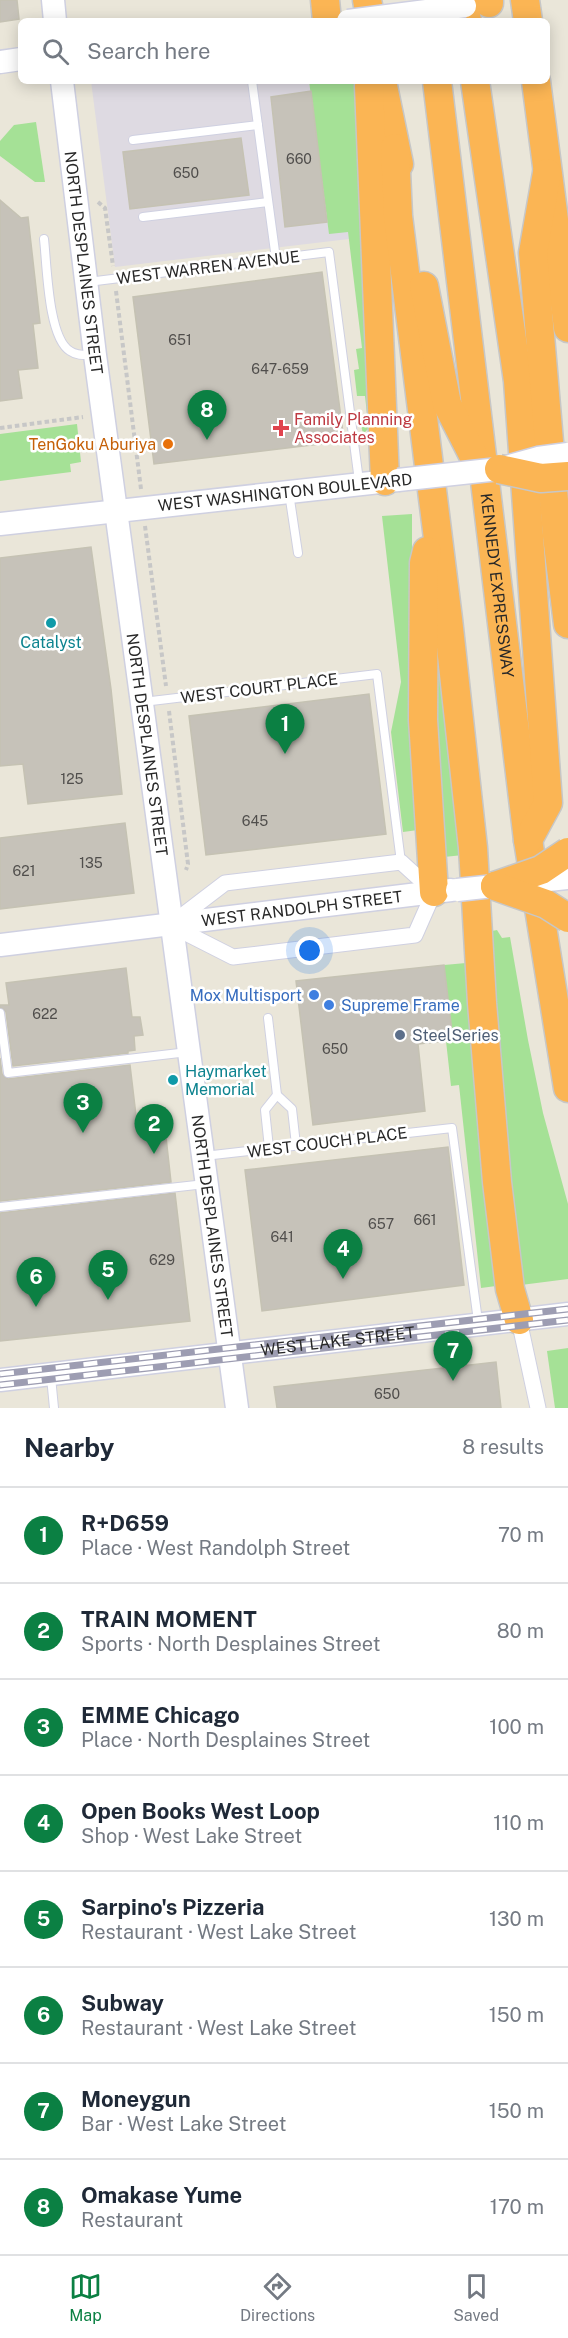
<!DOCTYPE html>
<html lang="en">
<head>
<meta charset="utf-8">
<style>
  body { margin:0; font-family:"Public Sans",sans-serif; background:#f6f6f7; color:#1f2937 }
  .you { position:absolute; left:310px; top:951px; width:21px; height:21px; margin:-15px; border:4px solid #fff; border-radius:50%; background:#1a73e8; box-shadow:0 0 0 9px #1a73e833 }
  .badge { display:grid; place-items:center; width:39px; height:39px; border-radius:50%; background:#0b8043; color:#fff; font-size:20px; font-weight:700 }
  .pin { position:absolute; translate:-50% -50px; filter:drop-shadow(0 2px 3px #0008) }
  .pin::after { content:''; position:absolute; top:32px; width:21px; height:18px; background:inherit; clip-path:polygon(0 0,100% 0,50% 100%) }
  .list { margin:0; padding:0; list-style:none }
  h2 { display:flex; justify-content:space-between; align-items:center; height:78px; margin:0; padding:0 24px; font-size:26px }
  h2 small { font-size:20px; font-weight:400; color:#747a83 }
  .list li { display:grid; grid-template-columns:39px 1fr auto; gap:18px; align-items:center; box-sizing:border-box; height:96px; padding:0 24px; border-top:2px solid #e0e1e3 }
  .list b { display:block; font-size:22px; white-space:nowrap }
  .list p { margin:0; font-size:20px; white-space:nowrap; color:#747a83 }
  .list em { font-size:20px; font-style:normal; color:#747a83 }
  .icon { flex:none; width:33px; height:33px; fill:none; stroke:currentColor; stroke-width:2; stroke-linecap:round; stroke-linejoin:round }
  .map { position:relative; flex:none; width:568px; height:1408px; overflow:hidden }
  .search { position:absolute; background:#fff; box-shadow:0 3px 15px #0003; left:18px; right:18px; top:18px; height:66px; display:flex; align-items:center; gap:15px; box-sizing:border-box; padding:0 21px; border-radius:9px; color:#747a83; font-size:22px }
  .sheet { height:846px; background:#fff }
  nav { display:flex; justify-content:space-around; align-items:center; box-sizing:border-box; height:84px; border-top:2px solid #e0e1e3; background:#fff; font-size:16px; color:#747a83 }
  nav a { display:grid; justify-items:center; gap:3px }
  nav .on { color:#0b8043 }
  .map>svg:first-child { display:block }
  .industrial { fill:#dedae2 }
  .green { fill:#a5e196 }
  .building { fill:#c6c2b9; stroke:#c5c2b3; stroke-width:1.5 }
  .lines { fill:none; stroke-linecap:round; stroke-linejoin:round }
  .lane-casing { stroke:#cfd0e1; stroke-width:10 }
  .street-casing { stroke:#cfd0e1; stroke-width:17 }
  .secondary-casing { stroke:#cfd0e1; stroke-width:25 }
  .highway-casing { stroke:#c7c7c7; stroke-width:31 }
  .path { stroke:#c7c7c7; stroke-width:4; stroke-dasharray:4.5 3; stroke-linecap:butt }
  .lane { stroke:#fff; stroke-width:8 }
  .street { stroke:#fff; stroke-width:15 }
  .secondary { stroke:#fff; stroke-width:22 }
  .highway { stroke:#fbb554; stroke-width:28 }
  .rail-casing { stroke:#9d9db2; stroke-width:7 }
  .rail { stroke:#fff; stroke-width:4.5; stroke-dasharray:14; stroke-linecap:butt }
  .secondary-bridge-casing { stroke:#cfd0e1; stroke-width:25; stroke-linecap:butt }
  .highway-bridge-casing { stroke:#c7c7c7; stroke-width:31; stroke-linecap:butt }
  .secondary-bridge { stroke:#fff; stroke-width:22 }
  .highway-bridge { stroke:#fbb554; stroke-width:28 }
  .health-dot { fill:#e0444e; stroke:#fff; stroke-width:2 }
  .food-dot { fill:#e8710a; stroke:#fff; stroke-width:2 }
  .culture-dot { fill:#0f9aa8; stroke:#fff; stroke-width:2 }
  .shop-dot { fill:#3f7fe0; stroke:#fff; stroke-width:2 }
  .service-dot { fill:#5c6f8a; stroke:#fff; stroke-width:2 }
  .labels { text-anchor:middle; stroke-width:5; stroke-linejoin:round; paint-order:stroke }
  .number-label { font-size:14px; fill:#504e4c }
  .street-label { font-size:16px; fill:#282828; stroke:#fff }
  .health-label { font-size:16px; fill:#be3a42; stroke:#fff; text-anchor:start }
  .food-label { font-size:16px; fill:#c56008; stroke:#fff; text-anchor:end }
  .culture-label { font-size:16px; fill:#0d838f; stroke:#fff }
  .shop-label { font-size:16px; fill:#366cbe; stroke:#fff; text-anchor:end }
  .service-label { font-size:16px; fill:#4e5e75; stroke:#fff; text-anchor:start }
</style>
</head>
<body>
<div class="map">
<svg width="568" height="1408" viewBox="0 0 568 1408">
  <rect width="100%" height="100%" fill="#eae6d9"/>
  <!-- industrial -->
  <path class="industrial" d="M91,81H309L330,233L348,231L349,239L115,267Z"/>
  <!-- green -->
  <g class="green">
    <path d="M309,81H355L362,180L370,427L363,434L361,425L368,423L365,396H357L354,370L359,369L356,349L362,348L348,232L329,234Z"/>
    <path d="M36,122L45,182H35L0,156V141L14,125Z"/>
    <path d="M77,424L81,462L70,464L71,472L0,481V434Z"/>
    <path d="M412,514V654L418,830L403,832L391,732L401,682L382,516Z"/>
    <path d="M438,635L463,855L444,857L436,754Z"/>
    <path d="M497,930L502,938L510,937L528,1040L543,1113L568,1204V1279L521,1285L499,1081L492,931Z"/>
    <path d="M466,963L486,1213L496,1286L481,1288L459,1085L451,1086L446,1041L444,965Z"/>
    <path d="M568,1348V1408H555L547,1351Z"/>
  </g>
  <!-- building -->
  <g class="building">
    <path d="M0,0H17L19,19L0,22Z"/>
    <path d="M311,91L327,222L285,227L271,97Z"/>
    <path d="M241,138L249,195L130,209L123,152Z"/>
    <path d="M0,200L21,218L28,217L40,323L33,324L38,368L18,370L22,398L0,401Z"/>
    <path d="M322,272L344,441L154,464L133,297Z"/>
    <path d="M91,547L111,689L122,794L28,804L23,764L0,766V558Z"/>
    <path d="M369,694L386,834L206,855L189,716Z"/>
    <path d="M125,823L134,893L0,909V838Z"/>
    <path d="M444,965L453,1040L418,1044L425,1111L313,1125L296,981Z"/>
    <path d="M126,968L132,1017H140L143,1035L134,1036L135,1050L128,1051V1053L13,1066L6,1012L0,1007V1005H9L6,983Z"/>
    <path d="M0,1058L2,1074L8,1079L130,1065L138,1132L165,1128L171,1182L0,1201Z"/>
    <path d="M448,1147L464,1285L262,1311L245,1170Z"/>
    <path d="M175,1193L190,1321L0,1341V1213Z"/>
    <path d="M496,1362L501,1408H277L274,1387Z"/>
  </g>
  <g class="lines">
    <!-- lane casing -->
    <g class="lane-casing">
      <g id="lane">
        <path d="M252,81L276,259"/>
        <path d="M133,140L258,125"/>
        <path d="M143,217L268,202"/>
        <path d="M44,239C47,265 48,338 70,351C77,356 85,355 93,355"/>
        <path d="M88,282L329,252L359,481"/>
        <path d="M289,493L298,553"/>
        <path d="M143,702L377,674L401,862"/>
        <path d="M0,1013L8,1073L188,1052"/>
        <path d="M268,1018L277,1095"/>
        <path d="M269,1148L265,1110L277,1095L292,1109L296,1145"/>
        <path d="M204,1156L452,1128L478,1321"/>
        <path d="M0,1207L205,1184"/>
        <path d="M51,1377L54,1408"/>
      </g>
    </g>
    <!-- street casing -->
    <g class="street-casing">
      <g id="street">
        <path d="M401,862L434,892L415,935L233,957L170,925L225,883Z"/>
        <path d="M519,1320L538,1408"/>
      </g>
    </g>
    <!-- secondary casing -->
    <g class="secondary-casing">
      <g id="secondary">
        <path d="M53,0L55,21"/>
        <path d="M0,62L21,59"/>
        <path id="s1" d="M62,81L95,355L237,1408"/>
        <path d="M0,524L398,480"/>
        <path id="s2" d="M0,945L451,890"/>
        <path id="s3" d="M0,1380L568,1314"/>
      </g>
    </g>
    <!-- highway casing -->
    <g class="highway-casing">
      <g id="highway">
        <path d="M325,0L327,21"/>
        <path d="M367,0L371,21"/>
        <path d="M489,0V3"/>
        <path d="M525,0L528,21"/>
        <path d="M465,6L467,21"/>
        <path d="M382,81L399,164"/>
        <path id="s4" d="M437,81L528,840L568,1088"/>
        <path d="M475,81L518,381L548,803L528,840"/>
        <path d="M536,81L568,328"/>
        <path d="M369,86L385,481"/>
        <path d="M395,148L398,216L448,619L473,848L482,1003L497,1182L510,1289L519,1320"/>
        <path d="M547,173L533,253L557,536L568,624"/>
        <path d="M424,286L447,404L476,461"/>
        <path d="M427,551L424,563L423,720L434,892"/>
      </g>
    </g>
    <!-- path -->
    <g class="path">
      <path d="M98,202L105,208L113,266"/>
      <path d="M116,291L141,489"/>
      <path d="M0,428L83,417"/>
      <path d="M145,526L166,686"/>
      <path d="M169,711L188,864L186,870"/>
    </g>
    <!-- lane -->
    <use href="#lane" class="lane"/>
    <!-- street -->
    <use href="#street" class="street"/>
    <!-- secondary -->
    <use href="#secondary" class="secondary"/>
    <!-- highway -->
    <use href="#highway" class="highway"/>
    <!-- rail casing -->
    <g class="rail-casing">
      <g id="rail">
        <path d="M0,1374L568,1309"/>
        <path d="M0,1385L568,1320"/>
      </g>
    </g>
    <!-- rail -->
    <use href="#rail" class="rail"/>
    <!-- secondary-bridge casing -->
    <g class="secondary-bridge-casing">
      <g id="secondary-bridge">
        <path d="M348,21L465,6"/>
        <path d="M398,480L499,469L538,458L568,454"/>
        <path d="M457,890L568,878"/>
      </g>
    </g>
    <!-- highway-bridge casing -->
    <g class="highway-bridge-casing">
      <g id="highway-bridge">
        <path d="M499,469L541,478L568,476"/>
        <path d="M495,886L541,870L568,852"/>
        <path d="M495,886L546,904L568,918"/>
      </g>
    </g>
    <!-- secondary-bridge -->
    <use href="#secondary-bridge" class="secondary-bridge"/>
    <!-- highway-bridge -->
    <use href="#highway-bridge" class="highway-bridge"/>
  </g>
  <!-- markers -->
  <path class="health-dot" d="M278 419h6v6h6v6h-6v6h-6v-6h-6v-6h6z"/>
  <circle class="food-dot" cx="168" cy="444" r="6"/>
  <g class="culture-dot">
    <circle cx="51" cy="623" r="6"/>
    <circle cx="173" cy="1080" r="6"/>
  </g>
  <g class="shop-dot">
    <circle cx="314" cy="995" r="6"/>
    <circle cx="329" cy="1005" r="6"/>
  </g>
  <circle class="service-dot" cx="400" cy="1035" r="6"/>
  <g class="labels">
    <!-- number labels -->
    <g class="number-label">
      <text x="299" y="164">660</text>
      <text x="186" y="178">650</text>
      <text x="180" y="345">651</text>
      <text x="280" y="374">647-659</text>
      <text x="72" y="784">125</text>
      <text x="255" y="826">645</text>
      <text x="91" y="868">135</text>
      <text x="24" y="876">621</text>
      <text x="45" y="1019">622</text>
      <text x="335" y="1054">650</text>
      <text x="425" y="1225">661</text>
      <text x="381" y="1229">657</text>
      <text x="282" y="1242">641</text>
      <text x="162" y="1265">629</text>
      <text x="387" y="1399">650</text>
    </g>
    <!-- street labels -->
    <g class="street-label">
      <text dy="6" stroke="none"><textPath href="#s1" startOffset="183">NORTH DESPLAINES STREET</textPath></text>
      <text transform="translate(208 267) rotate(-7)" y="6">WEST WARREN AVENUE</text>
      <text transform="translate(285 492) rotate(-6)" y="6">WEST WASHINGTON BOULEVARD</text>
      <text dy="6" stroke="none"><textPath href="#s4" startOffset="508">KENNEDY EXPRESSWAY</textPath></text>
      <text transform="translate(259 688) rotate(-7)" y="6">WEST COURT PLACE</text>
      <text dy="6" stroke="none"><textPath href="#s1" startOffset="669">NORTH DESPLAINES STREET</textPath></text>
      <text dy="6" stroke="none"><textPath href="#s2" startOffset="304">WEST RANDOLPH STREET</textPath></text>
      <text transform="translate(327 1142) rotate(-7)" y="6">WEST COUCH PLACE</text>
      <text dy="6" stroke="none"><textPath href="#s1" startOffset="1155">NORTH DESPLAINES STREET</textPath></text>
      <text dy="6" stroke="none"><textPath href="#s3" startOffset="340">WEST LAKE STREET</textPath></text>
    </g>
    <!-- health labels -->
    <g class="health-label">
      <text x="294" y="425">Family Planning<tspan x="294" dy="18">Associates</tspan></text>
    </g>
    <!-- food labels -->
    <g class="food-label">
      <text x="156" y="450">TenGoku Aburiya</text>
    </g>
    <!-- culture labels -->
    <g class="culture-label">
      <text x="51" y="648">Catalyst</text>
      <text x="185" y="1077" text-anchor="start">Haymarket<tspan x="185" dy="18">Memorial</tspan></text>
    </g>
    <!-- shop labels -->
    <g class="shop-label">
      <text x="302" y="1001">Mox Multisport</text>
      <text x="341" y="1011" text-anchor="start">Supreme Frame</text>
    </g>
    <!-- service labels -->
    <g class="service-label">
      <text x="412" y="1041">SteelSeries</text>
    </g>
  </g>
</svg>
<div class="you"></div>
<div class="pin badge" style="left:285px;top:754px">1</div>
<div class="pin badge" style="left:154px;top:1154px">2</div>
<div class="pin badge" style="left:83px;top:1133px">3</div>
<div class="pin badge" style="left:343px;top:1279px">4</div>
<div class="pin badge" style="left:108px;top:1300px">5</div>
<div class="pin badge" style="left:36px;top:1307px">6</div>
<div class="pin badge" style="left:453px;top:1381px">7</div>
<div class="pin badge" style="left:207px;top:440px">8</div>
<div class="search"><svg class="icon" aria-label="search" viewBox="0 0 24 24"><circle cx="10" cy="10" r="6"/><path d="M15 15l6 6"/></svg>Search here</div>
</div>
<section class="sheet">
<h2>Nearby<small>8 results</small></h2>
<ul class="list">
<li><span class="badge">1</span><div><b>R+D659</b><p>Place · West Randolph Street</p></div><em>70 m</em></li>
<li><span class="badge">2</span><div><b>TRAIN MOMENT</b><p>Sports · North Desplaines Street</p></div><em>80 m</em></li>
<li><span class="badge">3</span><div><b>EMME Chicago</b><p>Place · North Desplaines Street</p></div><em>100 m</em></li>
<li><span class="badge">4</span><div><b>Open Books West Loop</b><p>Shop · West Lake Street</p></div><em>110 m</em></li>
<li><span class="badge">5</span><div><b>Sarpino's Pizzeria</b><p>Restaurant · West Lake Street</p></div><em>130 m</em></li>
<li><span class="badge">6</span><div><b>Subway</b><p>Restaurant · West Lake Street</p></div><em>150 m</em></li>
<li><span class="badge">7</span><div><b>Moneygun</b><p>Bar · West Lake Street</p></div><em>150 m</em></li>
<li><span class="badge">8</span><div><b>Omakase Yume</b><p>Restaurant</p></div><em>170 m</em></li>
</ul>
</section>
<nav>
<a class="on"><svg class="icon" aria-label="map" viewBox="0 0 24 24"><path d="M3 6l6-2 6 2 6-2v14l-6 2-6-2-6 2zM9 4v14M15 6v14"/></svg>Map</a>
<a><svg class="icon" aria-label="directions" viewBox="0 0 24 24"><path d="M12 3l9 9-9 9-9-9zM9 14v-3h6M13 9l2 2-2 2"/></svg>Directions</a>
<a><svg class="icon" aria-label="saved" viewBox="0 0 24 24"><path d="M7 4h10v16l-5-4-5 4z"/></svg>Saved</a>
</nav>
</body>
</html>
